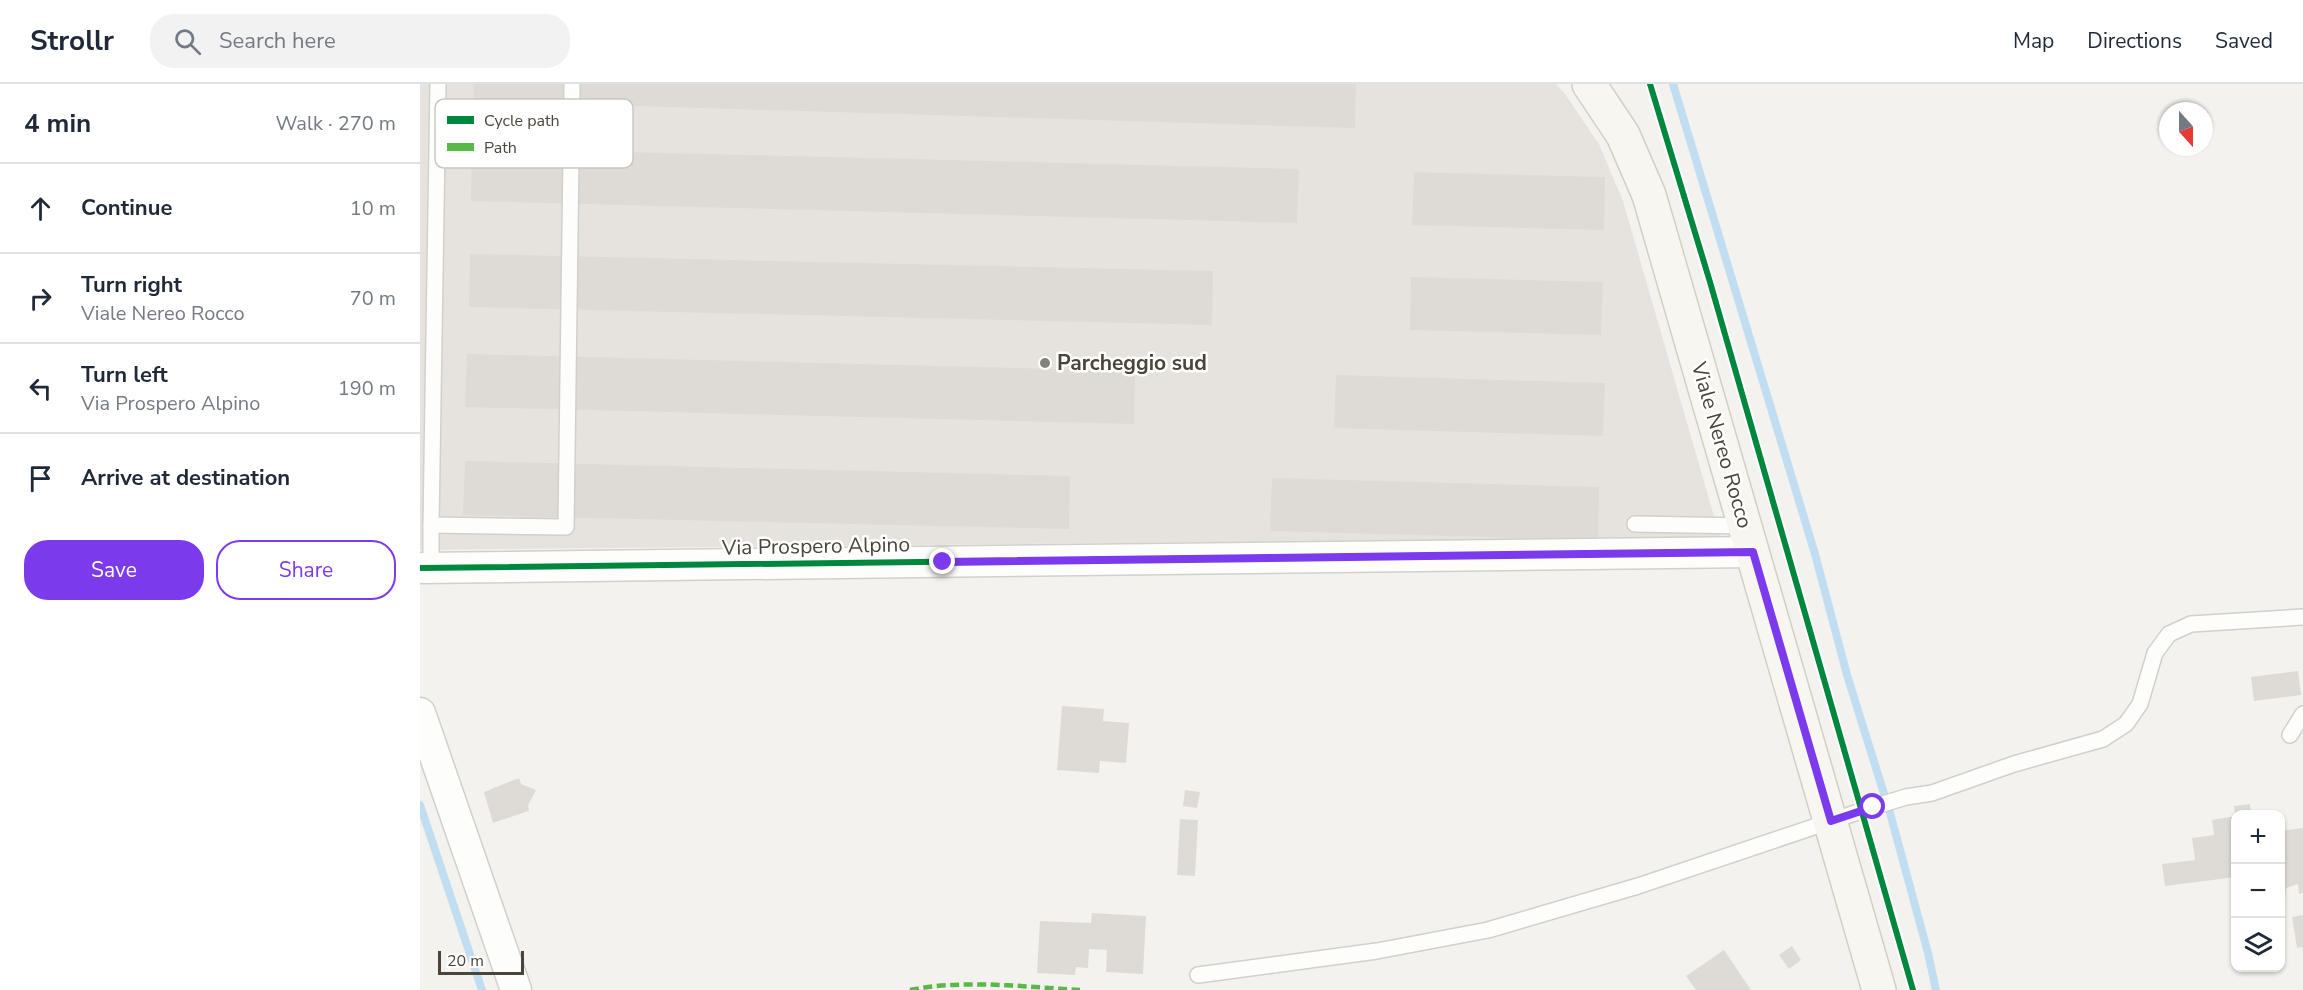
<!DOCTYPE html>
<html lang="en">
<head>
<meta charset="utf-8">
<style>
  body { margin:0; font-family:"Nunito Sans",sans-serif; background:#f2f2f3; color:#1f2937 }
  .controls { position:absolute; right:18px; bottom:18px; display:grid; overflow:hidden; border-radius:12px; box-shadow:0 2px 4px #0004 }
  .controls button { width:54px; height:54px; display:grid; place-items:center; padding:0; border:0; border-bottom:2px solid #e0e1e3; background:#fff; color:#1f2937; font:30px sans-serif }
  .compass { position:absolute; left:1739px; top:18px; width:54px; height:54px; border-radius:50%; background:#fff; box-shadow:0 2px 4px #0004; rotate:159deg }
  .scale { position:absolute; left:18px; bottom:15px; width:86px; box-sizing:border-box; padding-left:6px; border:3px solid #4b4439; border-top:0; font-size:16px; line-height:21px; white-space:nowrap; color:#4b4439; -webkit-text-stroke:4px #fff; paint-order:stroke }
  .stop { position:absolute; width:18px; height:18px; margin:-14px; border:4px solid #7c3aed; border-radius:50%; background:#fff }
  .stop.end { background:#7c3aed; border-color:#fff; box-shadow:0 2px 6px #0008 }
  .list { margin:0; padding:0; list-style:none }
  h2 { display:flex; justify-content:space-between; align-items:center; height:78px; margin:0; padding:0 24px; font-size:26px }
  h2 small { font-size:20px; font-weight:400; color:#747a83 }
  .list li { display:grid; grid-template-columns:39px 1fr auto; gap:18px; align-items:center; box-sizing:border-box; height:90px; padding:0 24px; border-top:2px solid #e0e1e3 }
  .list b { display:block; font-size:22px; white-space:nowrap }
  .list p { margin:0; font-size:20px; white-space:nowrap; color:#747a83 }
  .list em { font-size:20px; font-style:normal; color:#747a83 }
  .actions { display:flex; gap:12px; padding:18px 24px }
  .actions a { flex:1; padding:14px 0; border:2px solid #7c3aed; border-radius:24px; text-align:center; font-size:21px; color:#7c3aed }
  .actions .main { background:#7c3aed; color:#fff }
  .icon { flex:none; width:33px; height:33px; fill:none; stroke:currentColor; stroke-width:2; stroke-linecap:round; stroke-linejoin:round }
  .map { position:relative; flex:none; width:1883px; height:906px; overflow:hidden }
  header { display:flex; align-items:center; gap:36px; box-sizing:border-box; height:84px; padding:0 30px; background:#fff; border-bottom:2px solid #e0e1e3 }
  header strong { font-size:28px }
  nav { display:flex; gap:33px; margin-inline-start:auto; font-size:21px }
  .search { width:420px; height:54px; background:#f2f2f3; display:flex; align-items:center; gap:15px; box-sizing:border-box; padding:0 21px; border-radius:24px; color:#747a83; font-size:22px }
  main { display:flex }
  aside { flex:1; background:#fff }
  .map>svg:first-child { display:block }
  .parking { fill:#e6e3df }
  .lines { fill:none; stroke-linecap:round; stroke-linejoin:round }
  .stream { stroke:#c0ddf1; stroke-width:8 }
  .building { fill:#dedbd6 }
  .lane-casing { stroke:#d2d0cb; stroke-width:18 }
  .street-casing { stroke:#d2d0cb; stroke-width:33 }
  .secondary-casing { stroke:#d3cfc5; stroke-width:36 }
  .lane { stroke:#fdfdfc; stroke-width:15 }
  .street { stroke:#fdfdfc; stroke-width:30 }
  .secondary { stroke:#f7f6f1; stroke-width:33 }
  .quiet { stroke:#58b947; stroke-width:4.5; stroke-dasharray:9 4.5; stroke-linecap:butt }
  .cycleway-casing { stroke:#fff; stroke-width:10 }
  .cycleway { stroke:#00873e; stroke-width:6 }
  .route { stroke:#7c3aed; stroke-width:8 }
  .poi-dot { fill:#868178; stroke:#fff; stroke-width:2 }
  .labels { text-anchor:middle; stroke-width:5; stroke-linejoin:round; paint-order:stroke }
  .poi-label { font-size:21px; font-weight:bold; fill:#4b4439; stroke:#fff; text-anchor:start }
  .street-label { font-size:21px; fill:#4b4439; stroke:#fff }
  .key { fill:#fff; stroke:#c9c7c4; stroke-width:1.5 }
  .key-label { font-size:16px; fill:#4b4439 }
</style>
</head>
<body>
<header>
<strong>Strollr</strong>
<div class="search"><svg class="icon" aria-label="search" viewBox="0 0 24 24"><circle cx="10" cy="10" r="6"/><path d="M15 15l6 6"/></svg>Search here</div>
<nav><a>Map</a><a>Directions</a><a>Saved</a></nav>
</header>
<main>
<aside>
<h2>4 min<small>Walk · 270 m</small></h2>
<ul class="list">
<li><svg class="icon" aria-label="ahead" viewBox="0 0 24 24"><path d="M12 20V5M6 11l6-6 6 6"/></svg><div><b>Continue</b></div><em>10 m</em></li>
<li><svg class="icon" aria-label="right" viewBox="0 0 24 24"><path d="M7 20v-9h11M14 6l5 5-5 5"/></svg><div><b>Turn right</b><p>Viale Nereo Rocco</p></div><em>70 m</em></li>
<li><svg class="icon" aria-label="left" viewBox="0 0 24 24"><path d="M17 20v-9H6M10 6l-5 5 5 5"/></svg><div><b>Turn left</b><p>Via Prospero Alpino</p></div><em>190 m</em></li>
<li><svg class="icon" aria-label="arrive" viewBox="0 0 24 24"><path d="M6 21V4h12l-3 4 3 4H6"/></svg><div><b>Arrive at destination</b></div></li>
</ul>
<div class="actions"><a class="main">Save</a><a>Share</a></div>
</aside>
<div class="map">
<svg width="1883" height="906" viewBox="0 0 1883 906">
  <rect width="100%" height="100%" fill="#f4f2ee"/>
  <!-- parking -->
  <path class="parking" d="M0,0H1136L1145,10L1179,60L1203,117L1300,453L0,466Z"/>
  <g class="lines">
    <!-- stream -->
    <g class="stream">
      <path d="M1253,0L1395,470L1427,591L1470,729L1508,869L1516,906"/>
      <path d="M0,721L62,906"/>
    </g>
  </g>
  <!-- building -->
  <g class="building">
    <path d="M54,0H936L935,44L53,17Z"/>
    <path d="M52,64L879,85L877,139L51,117Z"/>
    <path d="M994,88L1185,93L1184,146L992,141Z"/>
    <path d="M50,170L793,187L792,241L49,223Z"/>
    <path d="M991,193L1183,198L1181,251L990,246Z"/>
    <path d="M47,270L715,287L714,340L45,323Z"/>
    <path d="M916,291L1185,299L1183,352L914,344Z"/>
    <path d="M45,377L650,392L649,445L43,431Z"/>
    <path d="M852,394L1179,403L1178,456L850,447Z"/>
    <path d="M1878,587L1881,611L1834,617L1831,593Z"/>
    <path d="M642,622L684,625L683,637L709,639L706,679L680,677L679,689L637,686Z"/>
    <path d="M99,694L101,700L116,706L108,721L109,727L73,739L64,708Z"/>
    <path d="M765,706L780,708L777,724L763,722Z"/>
    <path d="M1830,720L1831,730H1815L1814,722Z"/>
    <path d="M1816,732V793L1745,802L1742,780L1775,776L1772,754L1794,751L1792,736Z"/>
    <path d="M760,735L778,736L775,792L757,791Z"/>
    <path d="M1883,744V809L1879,810L1878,800L1866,804L1864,830H1860V747Z"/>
    <path d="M672,829L726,832L723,890L686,888L687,866L669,865L668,884L656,883L655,891L617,889L620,837L671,839Z"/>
    <path d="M1883,831V863L1877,864L1872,833Z"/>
    <path d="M1372,862L1381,876L1369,885L1359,871Z"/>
    <path d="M1304,866L1331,906H1276L1266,892Z"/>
  </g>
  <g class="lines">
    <!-- lane casing -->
    <g class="lane-casing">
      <g id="lane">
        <path d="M18,0L11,441L146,443L152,0"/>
        <path d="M1215,440L1325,442"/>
        <path d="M11,441V484"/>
        <path d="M1870,651L1883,630"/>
        <path d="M778,891L957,867L1068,846L1218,802L1453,723L1486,713L1512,709L1594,680L1683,655L1706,640L1720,620L1735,569L1749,550L1771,540L1883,533"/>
      </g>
    </g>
    <!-- street casing -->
    <g class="street-casing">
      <g id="street">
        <path d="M0,484L1333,468"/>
        <path d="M0,629L96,906"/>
      </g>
    </g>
    <!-- secondary casing -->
    <g class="secondary-casing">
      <path id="secondary" d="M1169,0L1203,51L1229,111L1459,906"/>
    </g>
    <!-- lane -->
    <use href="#lane" class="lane"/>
    <!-- street -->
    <use href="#street" class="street"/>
    <!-- secondary -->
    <use href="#secondary" class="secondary"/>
    <!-- quiet -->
    <path class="quiet" d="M490,906C546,895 604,903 660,906"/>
    <!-- cycleway casing -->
    <g class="cycleway-casing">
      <g id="cycleway">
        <path d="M1230,0L1290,198L1493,906"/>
        <path d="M0,484L1333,468"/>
      </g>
    </g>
    <!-- cycleway -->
    <use href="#cycleway" class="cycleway"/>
  </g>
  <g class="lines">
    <!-- route -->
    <path class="route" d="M523,478L1333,468L1411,737L1453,723"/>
  </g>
  <!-- markers -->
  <circle class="poi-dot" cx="625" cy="279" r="6"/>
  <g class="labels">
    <!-- poi labels -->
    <g class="poi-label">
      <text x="637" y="286">Parcheggio sud</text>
    </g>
    <!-- street labels -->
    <g class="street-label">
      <text transform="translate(1302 361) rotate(74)" y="7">Viale Nereo Rocco</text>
      <text transform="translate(396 462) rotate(-1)" y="7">Via Prospero Alpino</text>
    </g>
  </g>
  <!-- legend -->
  <rect x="15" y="15" width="198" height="69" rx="9" class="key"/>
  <rect x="27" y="32" width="27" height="8" fill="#00873e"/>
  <rect x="27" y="59" width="27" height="8" fill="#58b947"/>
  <g class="key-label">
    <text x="64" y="42">Cycle path</text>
    <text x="64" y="69">Path</text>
  </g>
</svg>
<div class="controls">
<button>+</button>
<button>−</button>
<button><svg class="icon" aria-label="layers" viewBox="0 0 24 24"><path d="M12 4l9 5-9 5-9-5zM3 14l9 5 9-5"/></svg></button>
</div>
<svg class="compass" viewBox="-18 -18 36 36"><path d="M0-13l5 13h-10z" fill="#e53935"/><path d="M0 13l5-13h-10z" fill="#747a83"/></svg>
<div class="scale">20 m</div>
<div class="stop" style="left:1453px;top:723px"></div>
<div class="stop end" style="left:523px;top:478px"></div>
</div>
</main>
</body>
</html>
